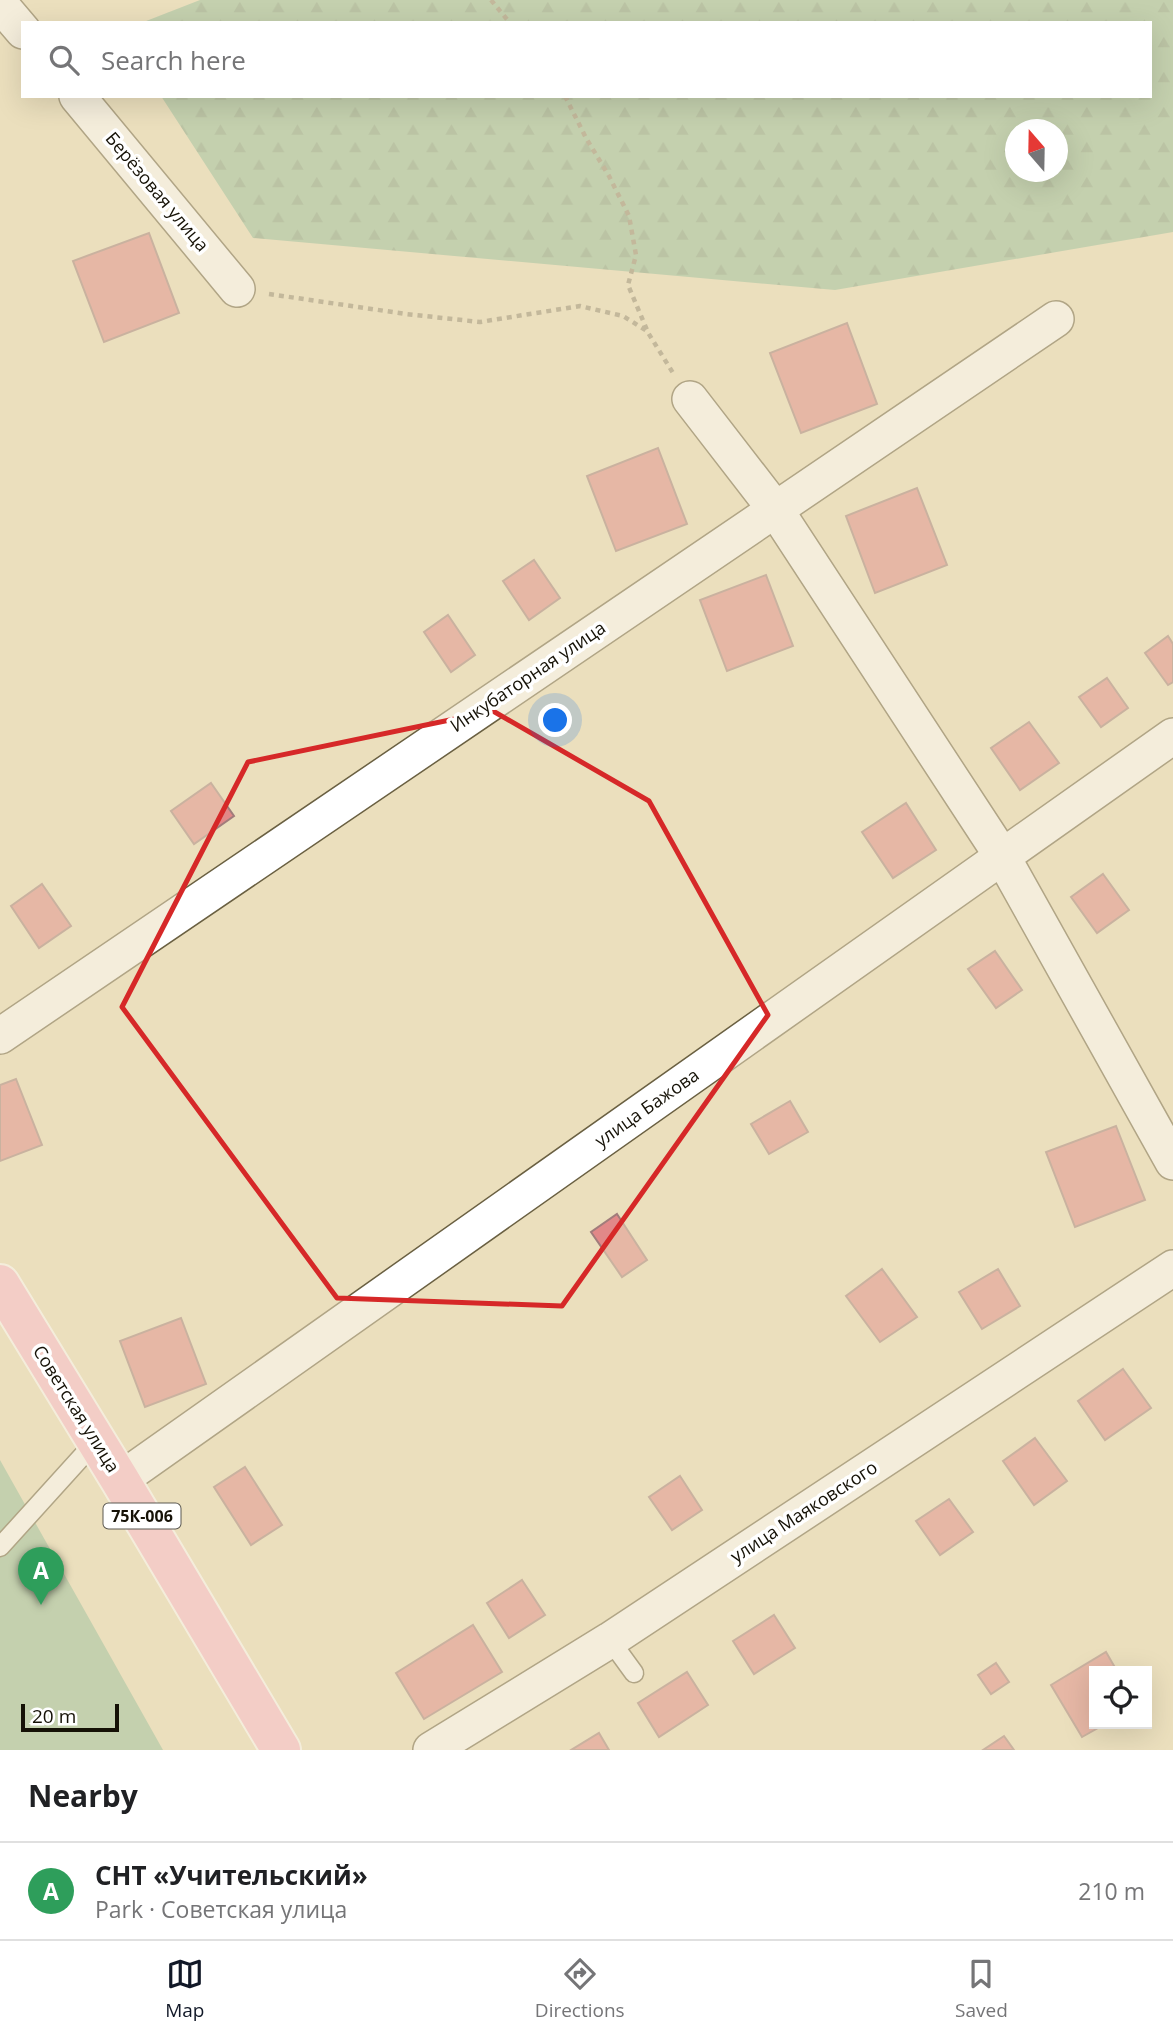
<!DOCTYPE html>
<html lang="en">
<head>
<meta charset="utf-8">
<style>
  body { margin:0; font-family:"Open Sans",sans-serif; background:#f6f6f6; color:#202124 }
  .controls { position:absolute; right:21px; bottom:21px; display:grid; overflow:hidden; border-radius:0px; box-shadow:0 7px 28px #0002 }
  .controls button { width:63px; height:63px; display:grid; place-items:center; padding:0; border:0; border-bottom:2px solid #e0e0e0; background:#fff; color:#202124; font:35px sans-serif }
  .compass { position:absolute; left:1005px; top:119px; width:63px; height:63px; border-radius:50%; background:#fff; box-shadow:0 7px 28px #0002; rotate:340deg }
  .scale { position:absolute; left:21px; bottom:18px; width:98px; box-sizing:border-box; padding-left:7px; border:4px solid #151106; border-top:0; font-size:19px; line-height:24px; white-space:nowrap; color:#151106; -webkit-text-stroke:5px #fff; paint-order:stroke }
  .you { position:absolute; left:556px; top:721px; width:24px; height:24px; margin:-18px; border:5px solid #fff; border-radius:50%; background:#1a73e8; box-shadow:0 0 0 10px #1a73e833 }
  .badge { display:grid; place-items:center; width:46px; height:46px; border-radius:50%; background:#111827; color:#fff; font-size:23px; font-weight:700 }
  .pin { position:absolute; translate:-50% -58px; filter:drop-shadow(0 2px 4px #0008) }
  .pin::after { content:''; position:absolute; top:37px; width:24px; height:21px; background:inherit; clip-path:polygon(0 0,100% 0,50% 100%) }
  .list { margin:0; padding:0; list-style:none }
  h2 { display:flex; justify-content:space-between; align-items:center; height:91px; margin:0; padding:0 28px; font-size:30px }
  h2 small { font-size:23px; font-weight:400; color:#757577 }
  .list li { display:grid; grid-template-columns:46px 1fr auto; gap:21px; align-items:center; box-sizing:border-box; height:98px; padding:0 28px; border-top:2px solid #e0e0e0 }
  .list b { display:block; font-size:26px; white-space:nowrap }
  .list p { margin:0; font-size:23px; white-space:nowrap; color:#757577 }
  .list em { font-size:23px; font-style:normal; color:#757577 }
  .icon { flex:none; width:38px; height:38px; fill:none; stroke:currentColor; stroke-width:2; stroke-linecap:round; stroke-linejoin:round }
  .map { position:relative; flex:none; width:1173px; height:1750px; overflow:hidden }
  .search { position:absolute; background:#fff; box-shadow:0 7px 28px #0002; left:21px; right:21px; top:21px; height:77px; display:flex; align-items:center; gap:18px; box-sizing:border-box; padding:0 24px; border-radius:0px; color:#757577; font-size:26px }
  .sheet { height:189px; background:#fff }
  nav { display:flex; justify-content:space-around; align-items:center; box-sizing:border-box; height:98px; border-top:2px solid #e0e0e0; background:#fff; font-size:19px; color:#757577 }
  nav a { display:grid; justify-items:center; gap:4px }
  nav .on { color:#111827 }
  .map>svg:first-child { display:block }
  .forest { fill:url(#forest-firs); fill-rule:evenodd }
  .green { fill:#95bf9c }
  .building { fill:#e18888; stroke:#a17c7b; stroke-width:2 }
  .lines { fill:none; stroke-linecap:round; stroke-linejoin:round }
  .lane-casing { stroke:#6a6042; stroke-width:21 }
  .street-casing { stroke:#6a6042; stroke-width:38 }
  .primary-casing { stroke:#fff; stroke-width:42 }
  .path { stroke:#928971; stroke-width:4.5; stroke-dasharray:5 5; stroke-linecap:butt }
  .lane { stroke:#fff; stroke-width:18 }
  .street { stroke:#fff; stroke-width:35 }
  .primary { stroke:#fcb9d1; stroke-width:38 }
  .marked { fill:none; stroke:#d62828; stroke-width:5; stroke-linejoin:round }
  .labels { text-anchor:middle; stroke-width:7; stroke-linejoin:round; paint-order:stroke }
  .shield { fill:#fff; stroke:#5b5851; stroke-width:2 }
  .shield-label { font-size:16px; font-weight:bold; fill:#151106 }
  .street-label { font-size:18px; fill:#151106; stroke:#fff }
</style>
</head>
<body>
<div class="map">
<svg width="1173" height="1750" viewBox="0 0 1173 1750">
  <defs>
    <pattern id="forest-firs" width="22" height="20" patternUnits="userSpaceOnUse" patternTransform="scale(1.75)"><rect width="22" height="20" fill="#95bf9c"/><path d="M5 1l3.5 6h-7zM16 11l3.5 6h-7z" fill="#80a385"/></pattern>
  </defs>
  <rect width="100%" height="100%" fill="#ebdfbd"/>
  <!-- forest -->
  <path class="forest" d="M200,0H1173V232L835,290L253,238L161,96H1150V23H141ZM1016,130H1058V172H1016Z"/>
  <!-- green -->
  <path class="green" d="M0,1460L163,1750H0Z"/>
  <!-- building -->
  <g class="building">
    <path d="M149,233L179,313L104,342L73,261Z"/>
    <path d="M847,323L877,404L801,433L770,353Z"/>
    <path d="M658,448L687,524L616,551L587,476Z"/>
    <path d="M917,488L947,565L875,593L846,516Z"/>
    <path d="M534,560L560,598L529,620L503,581Z"/>
    <path d="M766,575L793,646L727,671L700,600Z"/>
    <path d="M448,615L475,655L451,672L424,632Z"/>
    <path d="M1168,636L1173,644V682L1168,685L1145,653Z"/>
    <path d="M1107,678L1128,708L1101,727L1079,697Z"/>
    <path d="M1029,722L1059,763L1020,790L991,748Z"/>
    <path d="M211,783L234,816L194,844L171,811Z"/>
    <path d="M906,803L936,850L893,878L862,832Z"/>
    <path d="M1103,874L1129,910L1097,933L1071,897Z"/>
    <path d="M42,884L71,926L39,948L11,906Z"/>
    <path d="M995,951L1022,990L996,1008L968,969Z"/>
    <path d="M16,1079L42,1145L0,1161V1085Z"/>
    <path d="M790,1101L808,1132L769,1154L751,1124Z"/>
    <path d="M1116,1126L1145,1200L1075,1227L1046,1152Z"/>
    <path d="M617,1214L647,1260L622,1277L591,1232Z"/>
    <path d="M882,1269L917,1317L880,1342L846,1296Z"/>
    <path d="M998,1269L1020,1306L982,1329L959,1292Z"/>
    <path d="M181,1318L206,1384L145,1407L120,1341Z"/>
    <path d="M1123,1369L1151,1408L1105,1440L1078,1401Z"/>
    <path d="M1035,1438L1067,1481L1034,1505L1003,1461Z"/>
    <path d="M245,1467L282,1525L251,1545L214,1487Z"/>
    <path d="M680,1476L702,1510L672,1530L649,1497Z"/>
    <path d="M949,1499L973,1532L940,1555L916,1521Z"/>
    <path d="M522,1580L545,1615L509,1638L487,1603Z"/>
    <path d="M774,1615L795,1648L754,1674L733,1641Z"/>
    <path d="M473,1625L502,1672L424,1719L396,1673Z"/>
    <path d="M1106,1652L1117,1671H1094V1724H1105L1082,1737L1051,1685Z"/>
    <path d="M996,1663L1009,1682L991,1694L978,1675Z"/>
    <path d="M687,1672L708,1705L659,1737L638,1703Z"/>
    <path d="M599,1733L609,1750H571Z"/>
    <path d="M1004,1736L1014,1750H983Z"/>
  </g>
  <g class="lines">
    <!-- lane casing -->
    <g class="lane-casing">
      <g id="lane">
        <path d="M0,1547L96,1441"/>
        <path d="M610,1640L634,1673"/>
      </g>
    </g>
    <!-- street casing -->
    <g class="street-casing">
      <g id="street">
        <path d="M0,4L23,31"/>
        <path d="M77,96L237,289"/>
        <path d="M690,399L775,509L1002,856L1173,1162"/>
        <path d="M0,1036L1056,319"/>
        <path d="M120,1480L1173,736"/>
        <path d="M431,1750L610,1640L1173,1268"/>
      </g>
    </g>
    <!-- primary casing -->
    <g class="primary-casing">
      <path id="primary" d="M0,1284L120,1480L281,1750"/>
    </g>
    <!-- path -->
    <g class="path">
      <path d="M491,0L510,23"/>
      <path d="M565,96L586,138L609,176L629,216L636,255L628,285L647,330"/>
      <path d="M269,294L406,314L480,322L580,306L623,316L647,331L673,373"/>
    </g>
    <!-- lane -->
    <use href="#lane" class="lane"/>
    <!-- street -->
    <use href="#street" class="street"/>
    <!-- primary -->
    <use href="#primary" class="primary"/>
  </g>
  <!-- marked area -->
  <path d="M0 0H1173V1750H0ZM493,711L649,801L768,1015L562,1306L337,1298L122,1007L248,762Z" fill="#ebdfbd" fill-opacity=".55" fill-rule="evenodd"/>
  <path class="marked" d="M493,711L649,801L768,1015L562,1306L337,1298L122,1007L248,762Z"/>
  <g class="labels">
    <!-- shield labels -->
    <rect class="shield" x="103.5" y="1503.5" width="77" height="25" rx="5"/>
    <g class="shield-label">
      <text x="142" y="1522">75К-006</text>
    </g>
    <!-- street labels -->
    <g class="street-label">
      <text transform="translate(157 192) rotate(50)" y="6">Берёзовая улица</text>
      <text transform="translate(528 677) rotate(-34)" y="6">Инкубаторная улица</text>
      <text transform="translate(647 1108) rotate(-35)" y="6">улица Бажова</text>
      <text transform="translate(76 1409) rotate(58)" y="6">Советская улица</text>
      <text transform="translate(804 1512) rotate(-33)" y="6">улица Маяковского</text>
    </g>
  </g>
</svg>
<div class="controls">
<button><svg class="icon" aria-label="locate" viewBox="0 0 24 24"><circle cx="12" cy="12" r="6"/><path d="M12 2v4M12 18v4M2 12h4M18 12h4"/></svg></button>
</div>
<svg class="compass" viewBox="-18 -18 36 36"><path d="M0-13l5 13h-10z" fill="#e53935"/><path d="M0 13l5-13h-10z" fill="#757577"/></svg>
<div class="scale">20 m</div>
<div class="you"></div>
<div class="pin badge" style="left:41px;top:1605px;background:#2e9e5b">A</div>
<div class="search"><svg class="icon" aria-label="search" viewBox="0 0 24 24"><circle cx="10" cy="10" r="6"/><path d="M15 15l6 6"/></svg>Search here</div>
</div>
<section class="sheet">
<h2>Nearby<small></small></h2>
<ul class="list">
<li><span class="badge" style="background:#2e9e5b">A</span><div><b>СНТ «Учительский»</b><p>Park · Советская улица</p></div><em>210 m</em></li>
</ul>
</section>
<nav>
<a class="on"><svg class="icon" aria-label="map" viewBox="0 0 24 24"><path d="M3 6l6-2 6 2 6-2v14l-6 2-6-2-6 2zM9 4v14M15 6v14"/></svg>Map</a>
<a><svg class="icon" aria-label="directions" viewBox="0 0 24 24"><path d="M12 3l9 9-9 9-9-9zM9 14v-3h6M13 9l2 2-2 2"/></svg>Directions</a>
<a><svg class="icon" aria-label="saved" viewBox="0 0 24 24"><path d="M7 4h10v16l-5-4-5 4z"/></svg>Saved</a>
</nav>
</body>
</html>
